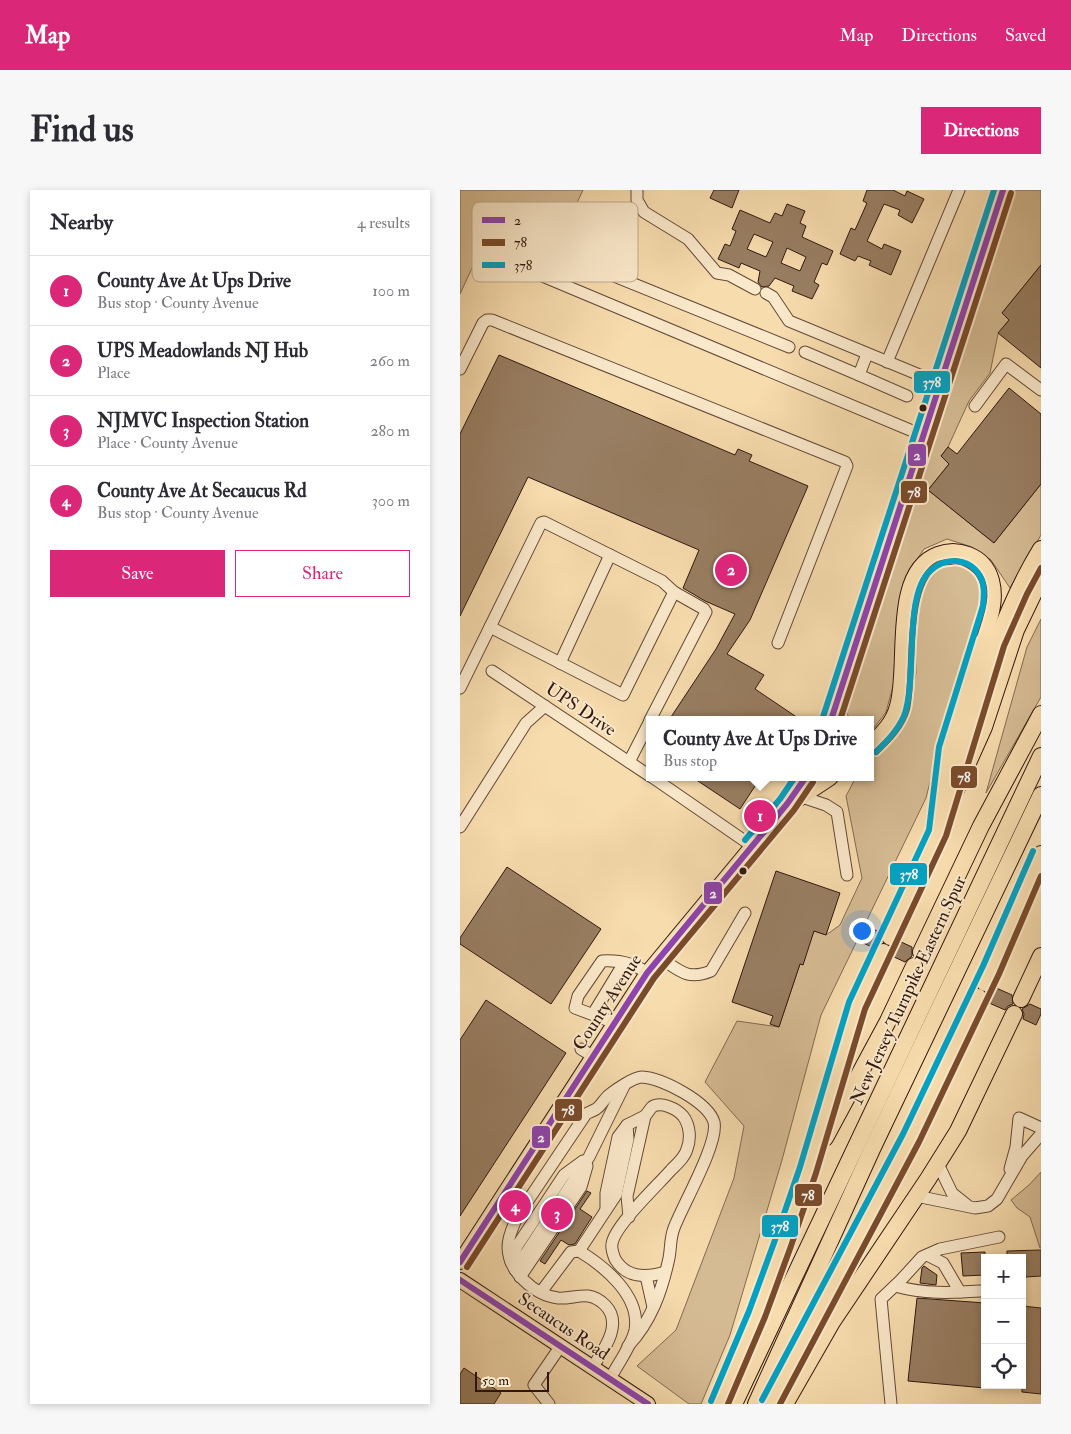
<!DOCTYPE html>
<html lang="en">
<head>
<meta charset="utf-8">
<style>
  body { margin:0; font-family:"IM FELL Double Pica",serif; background:#f7f7f7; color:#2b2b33 }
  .controls { position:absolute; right:15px; bottom:15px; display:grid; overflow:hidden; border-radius:0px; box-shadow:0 2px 8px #0003 }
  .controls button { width:45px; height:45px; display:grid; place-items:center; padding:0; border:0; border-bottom:1px solid #e1e1e2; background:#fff; color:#2b2b33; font:25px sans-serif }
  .scale { position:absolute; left:15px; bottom:12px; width:74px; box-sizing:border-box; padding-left:5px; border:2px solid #31180f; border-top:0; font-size:14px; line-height:18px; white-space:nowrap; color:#31180f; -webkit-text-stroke:4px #fae8ca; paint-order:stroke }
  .you { position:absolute; left:401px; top:740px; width:18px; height:18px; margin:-12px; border:4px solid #fff; border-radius:50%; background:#1a73e8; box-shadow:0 0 0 8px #1a73e833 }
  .badge { display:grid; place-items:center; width:32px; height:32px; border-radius:50%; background:#db2777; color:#fff; font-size:16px; font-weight:700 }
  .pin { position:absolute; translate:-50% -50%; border:2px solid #fff; box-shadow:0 1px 5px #0006 }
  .popup { position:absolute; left:186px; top:526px; width:228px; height:65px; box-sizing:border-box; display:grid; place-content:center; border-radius:0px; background:#fff; filter:drop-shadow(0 1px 4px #0005); font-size:16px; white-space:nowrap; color:#7c7c81 }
  .popup b { font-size:19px; color:#2b2b33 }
  .popup::after { content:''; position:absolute; left:50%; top:100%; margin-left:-10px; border:10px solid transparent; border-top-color:#fff }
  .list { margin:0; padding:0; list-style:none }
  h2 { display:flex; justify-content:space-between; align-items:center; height:65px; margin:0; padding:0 20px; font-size:21px }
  h2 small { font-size:16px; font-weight:400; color:#7c7c81 }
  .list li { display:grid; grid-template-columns:32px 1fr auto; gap:15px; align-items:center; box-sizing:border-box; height:70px; padding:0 20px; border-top:1px solid #e1e1e2 }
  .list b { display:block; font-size:19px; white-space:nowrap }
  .list p { margin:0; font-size:16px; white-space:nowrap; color:#7c7c81 }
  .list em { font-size:16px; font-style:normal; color:#7c7c81 }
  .actions { display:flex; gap:10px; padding:15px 20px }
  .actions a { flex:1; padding:11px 0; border:1px solid #db2777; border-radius:0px; text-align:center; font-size:18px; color:#db2777 }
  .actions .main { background:#db2777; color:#fff }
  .icon { flex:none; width:28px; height:28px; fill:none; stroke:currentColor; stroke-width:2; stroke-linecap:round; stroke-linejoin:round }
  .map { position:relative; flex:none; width:581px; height:1214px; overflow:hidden; border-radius:0px }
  header { display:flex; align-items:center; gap:30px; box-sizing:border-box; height:70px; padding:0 25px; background:#db2777; color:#fff }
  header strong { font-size:24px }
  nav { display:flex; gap:28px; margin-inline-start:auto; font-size:18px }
  .intro { display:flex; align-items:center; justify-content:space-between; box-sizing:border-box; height:120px; padding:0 30px }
  h1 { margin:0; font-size:35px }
  .button { padding:12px 22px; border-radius:0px; background:#db2777; color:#fff; font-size:18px; font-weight:700 }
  main { display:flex; gap:30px; padding:0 30px }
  aside { flex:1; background:#fff; border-radius:0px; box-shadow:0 2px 8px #0003 }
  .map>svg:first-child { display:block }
  .green { fill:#d5bb93; stroke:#836a51 }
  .building { fill:#987e62; stroke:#31180f; fill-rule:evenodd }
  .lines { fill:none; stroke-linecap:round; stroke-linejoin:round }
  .minor-casing { stroke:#624937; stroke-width:13 }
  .major-casing { stroke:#31180f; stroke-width:16 }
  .highway-casing { stroke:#31180f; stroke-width:18 }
  .minor { stroke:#fae8ca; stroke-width:11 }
  .major { stroke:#f7dcae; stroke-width:14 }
  .highway { stroke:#f7dcae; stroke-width:16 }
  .bus-1-casing { stroke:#fae8ca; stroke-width:10 }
  .bus-2-casing { stroke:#fae8ca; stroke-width:10 }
  .bus-3-casing { stroke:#fae8ca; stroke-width:10 }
  .bus-1 { stroke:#8e44ad; stroke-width:6 }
  .bus-2 { stroke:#7a4b2a; stroke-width:6 }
  .bus-3 { stroke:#02a2c4; stroke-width:6 }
  .bus-dot { fill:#31180f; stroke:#fae8ca; stroke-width:2 }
  .labels { text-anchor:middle; stroke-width:4; stroke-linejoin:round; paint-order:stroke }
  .street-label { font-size:18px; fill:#31180f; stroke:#fae8ca }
  .key { fill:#fae8ca; stroke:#beaa92; stroke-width:1 }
  .key-label { font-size:14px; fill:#31180f }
  .line-badge { stroke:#fae8ca; stroke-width:2 }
  .badge-label { font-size:14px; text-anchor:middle; font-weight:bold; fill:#fff }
</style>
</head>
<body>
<header>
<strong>Map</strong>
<nav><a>Map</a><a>Directions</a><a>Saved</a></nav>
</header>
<div class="intro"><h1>Find us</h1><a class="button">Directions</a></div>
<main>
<aside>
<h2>Nearby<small>4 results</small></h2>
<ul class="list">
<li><span class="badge">1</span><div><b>County Ave At Ups Drive</b><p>Bus stop · County Avenue</p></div><em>100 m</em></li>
<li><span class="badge">2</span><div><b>UPS Meadowlands NJ Hub</b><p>Place</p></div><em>260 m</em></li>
<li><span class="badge">3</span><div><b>NJMVC Inspection Station</b><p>Place · County Avenue</p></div><em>280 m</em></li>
<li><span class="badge">4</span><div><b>County Ave At Secaucus Rd</b><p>Bus stop · County Avenue</p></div><em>300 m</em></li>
</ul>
<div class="actions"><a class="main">Save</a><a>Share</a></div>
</aside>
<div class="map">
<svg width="581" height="1214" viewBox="0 0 581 1214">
  <rect width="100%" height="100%" fill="#f7dcae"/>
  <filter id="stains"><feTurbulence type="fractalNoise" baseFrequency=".004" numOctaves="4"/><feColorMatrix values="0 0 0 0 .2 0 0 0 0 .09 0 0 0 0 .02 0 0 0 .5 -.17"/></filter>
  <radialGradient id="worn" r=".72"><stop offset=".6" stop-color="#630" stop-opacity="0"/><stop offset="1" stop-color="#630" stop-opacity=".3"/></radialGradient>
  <!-- green -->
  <g class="green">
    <path d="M0,0H123L102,45L59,35L25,50L0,104Z"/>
    <path d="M556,0H581V75L542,123L549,130L538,144L530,183L509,211L488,257L481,266L489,274L468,300L534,353L581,294V345L550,398L531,370L512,357L487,349L464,359L449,381L443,402L435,489L426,522L414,538L410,539V530H391L387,524L397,477L453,299Z"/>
    <path d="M493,372L510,376L526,393L518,432L493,502L466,608L361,825L322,970L270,1145L241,1214H229L177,1176L216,1140L274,988L284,936L245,892L277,831L319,837L340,774L354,741L366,745L380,735L402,688L386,606L396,587H410V570L433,547L448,521L456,483L454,427L461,402L474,375Z"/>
    <path d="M581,429V507L526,603L567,457Z"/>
    <path d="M581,982V1058H580L570,1027L557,1018L551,1010L569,995Z"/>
  </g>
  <!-- building -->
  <g class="building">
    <path d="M254,0H279L272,18L250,8Z"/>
    <path d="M407,0H433L445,6L447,1L464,9L452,33L438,25L440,20L424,14L407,51L422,59L424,54L441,61L431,85L409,75L411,71L398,66L395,71L380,64L391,38L395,40L407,13L403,11Z"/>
    <path d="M327,14L345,21L340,33L346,36L342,47L373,61L367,75L362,73L354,92L359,95L352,109L332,101L334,96L315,88L309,96L302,97L298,92L300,81L281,73L279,78L258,69L265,54L270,56L276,41L272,39L280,20L310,33L315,23L322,26ZM294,44L313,52L306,67L287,59ZM327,58L346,67L340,81L321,73Z"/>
    <path d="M581,75V178L538,143L549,130L542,123Z"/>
    <path d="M39,165L275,265L278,259L292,265L289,271L348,296L290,430L267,464L304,485L295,499L341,530H209L256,459L275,424L245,411L223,398L239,360L68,287L0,426V244Z"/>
    <path d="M549,198L581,224V294L534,353L468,300L489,274L481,266L488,257L497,264Z"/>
    <path d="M232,587H301L280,619Z"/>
    <path d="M47,677L141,739L91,814L0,754V748Z"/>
    <path d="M316,681L380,703L366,745L354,741L343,775L340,774L319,837L310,834L313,826L272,812Z"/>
    <path d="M409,737L421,743L422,752L414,758L401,752Z"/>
    <path d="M439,751L452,757V766L445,772L432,766V757Z"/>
    <path d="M534,797L552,805L553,814L548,816L545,820L527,812V803Z"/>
    <path d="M26,810L106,863L0,1026V850Z"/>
    <path d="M570,814L581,819V824L576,835L563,829L564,824L562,819Z"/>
    <path d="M127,1001L131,1003L120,1019L132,1027L115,1054L109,1055L101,1050L85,1074L80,1071Z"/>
    <path d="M581,1060V1086L566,1087L565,1082L562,1083V1068H547V1061Z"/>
    <path d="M525,1062V1085L503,1086L501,1063Z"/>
    <path d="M464,1076L477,1085L476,1095L460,1093L462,1078Z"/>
    <path d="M457,1108L525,1113V1198L448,1191Z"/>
    <path d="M562,1116L581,1118V1204L562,1202Z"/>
    <path d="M4,1178L41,1203L34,1214H0V1184Z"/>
  </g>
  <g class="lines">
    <!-- minor casing -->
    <g class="minor-casing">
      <g id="minor">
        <path d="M177,0V10L184,22L228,49L257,83L269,85L295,99"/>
        <path d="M306,103L313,107L329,131L479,193"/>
        <path d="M329,157L85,58L62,51L52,57L50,69L56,75L462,245"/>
        <path d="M345,162L399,185"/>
        <path d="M407,164L399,185L447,206"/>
        <path d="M427,172L499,0"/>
        <path d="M0,179L23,133L27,130H32L385,272L387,276L318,453"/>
        <path d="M515,216L546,174L581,200"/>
        <path d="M30,437L163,505L214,402"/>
        <path d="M100,473L150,365"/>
        <path d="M32,481L190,586"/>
        <path d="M0,498L81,333L84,332L202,391L214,402L244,419L246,422L190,530"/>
        <path d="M169,572L190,531"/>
        <path d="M192,587L292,656"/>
        <path d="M336,605L366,615L377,622L387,685"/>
        <path d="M0,637L66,533L85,516"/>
        <path d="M199,767C219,780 227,791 251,781L285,723"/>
        <path d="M133,824L164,773"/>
        <path d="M155,833L115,818L118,806L142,771C159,770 174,773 187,783"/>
        <path d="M121,859L134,867"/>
        <path d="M478,974L492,1003L507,1015"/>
        <path d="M550,979L556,957L559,928L581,938"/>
        <path d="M456,1006L515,1018L528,1016L537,1009L562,966L581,944"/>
        <path d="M146,1019V1003L158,947L167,935L185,926"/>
        <path d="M169,1027L167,1006L185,926C187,924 190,919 192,917C201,911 217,919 223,926C230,935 231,949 227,959C225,967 217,974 211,980C198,995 154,1036 152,1054C151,1059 153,1064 155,1069C166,1088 186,1088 205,1082"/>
        <path d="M119,1061L156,1005L168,949L167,935"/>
        <path d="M467,1065L483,1073L500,1102"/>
        <path d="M51,1072L57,1056L104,985L123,971"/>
        <path d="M55,1080L129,967L164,896"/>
        <path d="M186,1086L193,1117"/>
        <path d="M60,1087L121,997L127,976"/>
        <path d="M435,1096C464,1104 491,1103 520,1101"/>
        <path d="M81,1102L111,1062L119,1061C144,1076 181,1106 175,1140C172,1155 157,1175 150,1189"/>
        <path d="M132,1178C143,1161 164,1134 145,1115C141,1111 135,1107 128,1106C118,1105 108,1109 98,1108C74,1105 48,1081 48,1057C48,1046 53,1037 57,1027L126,924C129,922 133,921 136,919C141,916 144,909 149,905C155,900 174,887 182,887C202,888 248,912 254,932C259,953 222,1016 214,1038C210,1048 211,1058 209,1068C202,1101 191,1132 168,1156"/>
        <path d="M89,1214L74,1195L100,1157"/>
        <path d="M431,1214L421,1109L441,1090L462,1067L480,1059L539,1047"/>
      </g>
    </g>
    <!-- major casing -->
    <g class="major-casing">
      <g id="major">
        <path d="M371,530L543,0"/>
        <path d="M0,1072L187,783L327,614L346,587"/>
        <path d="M0,1090L188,1214"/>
      </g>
    </g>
    <!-- highway casing -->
    <g class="highway-casing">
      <g id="highway">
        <path d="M410,556C422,544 434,533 438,516C450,476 430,383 478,365C488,361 498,361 508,365C534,375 536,403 530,426L488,559L478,642"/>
        <path d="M497,577C519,503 540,426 581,359"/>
        <path d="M325,617L370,587"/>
        <path d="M430,747L524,537L556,440L581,388"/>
        <path d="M461,762L521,636L581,524"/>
        <path d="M525,793L581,664"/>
        <path d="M561,809L581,766"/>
        <path d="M365,948L428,831L454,776"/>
        <path d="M259,1214L297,1124L323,1053L348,980L397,816L423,762"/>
        <path d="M274,1214L581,566"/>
        <path d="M296,1214L413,957L581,605"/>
        <path d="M310,1214L386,1069L438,974L518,807"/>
        <path d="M325,1214L372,1132L468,989L498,941L554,824"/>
      </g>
    </g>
    <!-- minor -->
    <use href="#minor" class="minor"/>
    <!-- major -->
    <use href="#major" class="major"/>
    <!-- highway -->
    <use href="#highway" class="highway"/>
    <!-- bus-1 casing -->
    <g class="bus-1-casing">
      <g id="bus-1">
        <path d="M371,530L543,0"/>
        <path d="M0,1072L187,783L327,614L346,587"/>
        <path d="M0,1090L188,1214"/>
      </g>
    </g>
    <!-- bus-2 casing -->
    <g class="bus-2-casing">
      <g id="bus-2">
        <path d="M380,530L551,3"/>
        <path d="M416,562C429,550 442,537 447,519C455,483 444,399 475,376C479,373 485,372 490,372C497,370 505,373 511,377C534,393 522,423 515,444"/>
        <path d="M7,1077L194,788L334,620L353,592"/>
        <path d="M268,1214L305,1127L331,1056L356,983L405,819L486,646L544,456L567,404L581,378"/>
        <path d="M320,1214L459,952L539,784L581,686"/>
      </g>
    </g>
    <!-- bus-3 casing -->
    <g class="bus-3-casing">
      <g id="bus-3">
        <path d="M363,527L534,0"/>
        <path d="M285,650L320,609L335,587"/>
        <path d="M302,1210L443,944L523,776L573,661"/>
        <path d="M251,1211L289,1121L315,1050L340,977L389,812L469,640L479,557L523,416C524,406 525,395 520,386C509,367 485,367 470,381C443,406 458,489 444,526C438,540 427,551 416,562"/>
      </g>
    </g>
    <!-- bus-1 -->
    <use href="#bus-1" class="bus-1"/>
    <!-- bus-2 -->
    <use href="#bus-2" class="bus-2"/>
    <!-- bus-3 -->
    <use href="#bus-3" class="bus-3"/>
  </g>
  <!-- markers -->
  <g class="bus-dot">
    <circle cx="463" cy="218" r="4.5"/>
    <circle cx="283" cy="681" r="4.5"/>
  </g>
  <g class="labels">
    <!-- street labels -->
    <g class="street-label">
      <text transform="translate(121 519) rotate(34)" y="6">UPS Drive</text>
      <text transform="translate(448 800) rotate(-65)" y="6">New Jersey Turnpike Eastern Spur</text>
      <text transform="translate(147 812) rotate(-57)" y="6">County Avenue</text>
      <text transform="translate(104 1136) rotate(34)" y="6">Secaucus Road</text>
    </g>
  </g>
  <!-- legend -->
  <rect x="12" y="12" width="166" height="80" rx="8" class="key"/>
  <rect x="22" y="27" width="23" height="6" fill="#8e44ad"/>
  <rect x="22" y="49" width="23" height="7" fill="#7a4b2a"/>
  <rect x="22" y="72" width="23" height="6" fill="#02a2c4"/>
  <g class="key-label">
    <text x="54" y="35">2</text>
    <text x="54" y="57">78</text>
    <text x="54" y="80">378</text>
  </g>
  <g class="line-badge">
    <rect x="453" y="180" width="38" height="24" rx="5" fill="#02a2c4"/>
    <rect x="447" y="253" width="20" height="24" rx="5" fill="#8e44ad"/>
    <rect x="440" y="290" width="28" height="24" rx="5" fill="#7a4b2a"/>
    <rect x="490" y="575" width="28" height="24" rx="5" fill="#7a4b2a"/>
    <rect x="429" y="672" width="39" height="24" rx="5" fill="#02a2c4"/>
    <rect x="243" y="691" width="20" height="24" rx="5" fill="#8e44ad"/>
    <rect x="94" y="908" width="29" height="24" rx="5" fill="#7a4b2a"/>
    <rect x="71" y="935" width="20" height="24" rx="5" fill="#8e44ad"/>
    <rect x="334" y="993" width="29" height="24" rx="5" fill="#7a4b2a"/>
    <rect x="301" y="1024" width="38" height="24" rx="5" fill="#02a2c4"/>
  </g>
  <g class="badge-label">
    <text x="472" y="197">378</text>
    <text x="457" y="270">2</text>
    <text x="454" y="307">78</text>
    <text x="504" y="592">78</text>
    <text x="449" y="689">378</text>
    <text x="253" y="708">2</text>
    <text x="108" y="925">78</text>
    <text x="81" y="952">2</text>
    <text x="348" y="1010">78</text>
    <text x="320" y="1041">378</text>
  </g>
  <rect width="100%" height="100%" filter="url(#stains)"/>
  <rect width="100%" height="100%" fill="url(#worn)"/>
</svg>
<div class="controls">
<button>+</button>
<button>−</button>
<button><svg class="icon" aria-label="locate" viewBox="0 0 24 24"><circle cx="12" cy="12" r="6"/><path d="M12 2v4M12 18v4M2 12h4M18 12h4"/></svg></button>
</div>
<div class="scale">50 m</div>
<div class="you"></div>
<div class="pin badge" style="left:300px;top:626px">1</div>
<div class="popup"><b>County Ave At Ups Drive</b>Bus stop</div>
<div class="pin badge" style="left:271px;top:380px">2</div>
<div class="pin badge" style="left:97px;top:1024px">3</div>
<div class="pin badge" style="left:55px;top:1016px">4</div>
</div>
</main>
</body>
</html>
